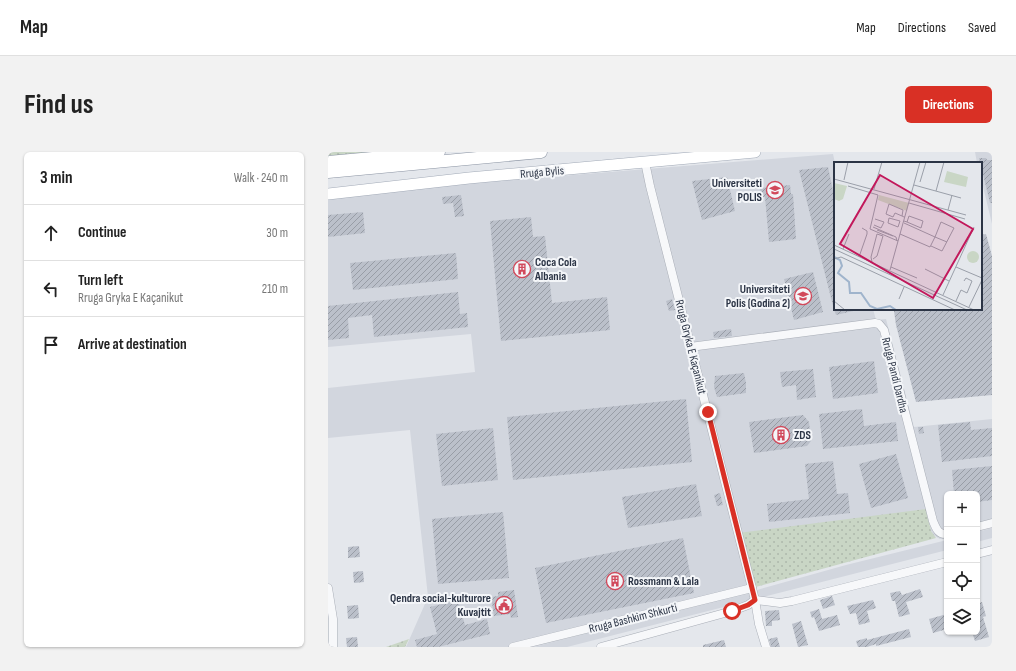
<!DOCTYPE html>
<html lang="en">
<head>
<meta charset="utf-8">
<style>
  body { margin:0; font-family:"Sofia Sans Condensed",sans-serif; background:#f2f2f2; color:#222 }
  .controls { position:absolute; right:12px; bottom:12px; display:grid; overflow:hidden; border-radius:6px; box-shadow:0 1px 3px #0004 }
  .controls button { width:36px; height:36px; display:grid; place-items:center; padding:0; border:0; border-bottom:1px solid #e0e0e0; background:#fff; color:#222; font:20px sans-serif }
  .stop { position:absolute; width:12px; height:12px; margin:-9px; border:3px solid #d93025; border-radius:50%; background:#fff }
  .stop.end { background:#d93025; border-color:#fff; box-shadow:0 1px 4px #0008 }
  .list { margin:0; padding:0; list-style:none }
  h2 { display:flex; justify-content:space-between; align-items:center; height:52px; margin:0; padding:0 16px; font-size:17px }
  h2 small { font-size:13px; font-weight:400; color:#767676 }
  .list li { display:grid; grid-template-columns:26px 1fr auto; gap:12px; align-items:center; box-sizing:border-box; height:56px; padding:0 16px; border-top:1px solid #e0e0e0 }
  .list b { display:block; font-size:15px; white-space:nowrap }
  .list p { margin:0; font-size:13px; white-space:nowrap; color:#767676 }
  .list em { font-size:13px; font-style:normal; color:#767676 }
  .icon { flex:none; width:22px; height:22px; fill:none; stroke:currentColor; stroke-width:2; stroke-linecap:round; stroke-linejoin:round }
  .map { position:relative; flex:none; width:664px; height:495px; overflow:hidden; border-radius:6px }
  header { display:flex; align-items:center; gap:24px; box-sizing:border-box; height:56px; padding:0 20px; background:#fff; border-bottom:1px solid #e0e0e0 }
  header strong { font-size:19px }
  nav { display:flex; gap:22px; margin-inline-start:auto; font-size:14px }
  .intro { display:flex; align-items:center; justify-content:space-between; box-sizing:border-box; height:96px; padding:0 24px }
  h1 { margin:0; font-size:28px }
  .button { padding:10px 18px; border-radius:6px; background:#d93025; color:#fff; font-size:14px; font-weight:700 }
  main { display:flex; gap:24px; padding:0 24px }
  aside { flex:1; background:#fff; border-radius:6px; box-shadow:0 1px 3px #0004 }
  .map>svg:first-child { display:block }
  .built { fill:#d2d6de }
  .grass { fill:url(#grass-dots) }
  .building { fill:url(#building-hatch) }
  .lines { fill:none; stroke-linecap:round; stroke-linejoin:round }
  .minor-casing { stroke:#a9aeb7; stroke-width:9 }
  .major-casing { stroke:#a3abb8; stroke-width:12 }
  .highway-casing { stroke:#8b94a3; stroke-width:13 }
  .minor { stroke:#f7f8fa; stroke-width:8 }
  .major { stroke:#fff; stroke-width:11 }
  .highway { stroke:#fff; stroke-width:12 }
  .route { stroke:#d93025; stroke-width:5 }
  .labels { text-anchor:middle; stroke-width:4; stroke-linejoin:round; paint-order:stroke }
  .street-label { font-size:12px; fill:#2b3445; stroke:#f4f6f9 }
  .poi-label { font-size:12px; font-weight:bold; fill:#2b3445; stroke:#f4f6f9; text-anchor:end }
  .inset-river { fill:none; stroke:#9fb4cc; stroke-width:2 }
  .inset-road { fill:none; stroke:#9a9fa9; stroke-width:1 }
  .view { fill:#c2185b; fill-opacity:0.15; stroke:#c2185b; stroke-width:2 }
  .inset-edge { fill:none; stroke:#2b3445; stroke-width:2 }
</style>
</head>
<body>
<header>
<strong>Map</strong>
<nav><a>Map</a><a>Directions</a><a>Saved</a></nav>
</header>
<div class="intro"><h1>Find us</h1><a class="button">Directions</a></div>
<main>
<aside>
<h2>3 min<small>Walk · 240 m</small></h2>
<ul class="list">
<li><svg class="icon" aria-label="ahead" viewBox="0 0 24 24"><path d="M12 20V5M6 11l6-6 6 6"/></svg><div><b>Continue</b></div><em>30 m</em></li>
<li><svg class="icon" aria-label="left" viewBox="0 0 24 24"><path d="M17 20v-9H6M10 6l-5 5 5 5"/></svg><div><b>Turn left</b><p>Rruga Gryka E Kaçanikut</p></div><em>210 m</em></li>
<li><svg class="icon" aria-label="arrive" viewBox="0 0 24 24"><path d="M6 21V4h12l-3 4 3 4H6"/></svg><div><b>Arrive at destination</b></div></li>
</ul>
</aside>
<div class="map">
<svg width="664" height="495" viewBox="0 0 664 495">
  <defs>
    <pattern id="grass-dots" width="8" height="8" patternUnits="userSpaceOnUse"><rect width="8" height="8" fill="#c9d6c5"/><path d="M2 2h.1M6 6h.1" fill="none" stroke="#adb8ab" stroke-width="1.8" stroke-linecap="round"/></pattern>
    <pattern id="building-hatch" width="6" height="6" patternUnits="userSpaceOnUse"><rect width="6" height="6" fill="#bbc0ca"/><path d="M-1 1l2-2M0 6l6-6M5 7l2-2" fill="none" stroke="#989da6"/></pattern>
  </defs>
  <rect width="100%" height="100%" fill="#e4e7ec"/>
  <!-- built -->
  <g class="built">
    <path d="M647,0H664V72L653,26V11H649Z"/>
    <path d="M505,2L507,11V157H545L548,168L558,167L586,275L664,267V375L649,379V342H619V386L612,387L605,383L603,379L597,357L424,436L185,495H78L100,445L82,278L0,286V236L147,220L143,182L0,195V46L134,32Z"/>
    <path d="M664,376V386L649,390V380Z"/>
    <path d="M619,388V398L239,495H205L418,441L518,413Z"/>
  </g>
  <!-- grass -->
  <g class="grass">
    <path d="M0,0H68L0,6Z"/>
    <path d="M598,357L603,379L608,386L424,436L410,381Z"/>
    <path d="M81,487L77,495H58Z"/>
  </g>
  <!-- building -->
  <g class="building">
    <path d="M651,6H658L659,8H664V51H662Z"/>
    <path d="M500,15L507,48V154H505L471,18Z"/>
    <path d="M399,25L407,59L374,68L364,29Z"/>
    <path d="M462,33L463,42H465L468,87L441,90L437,45H433L432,36Z"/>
    <path d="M133,43L136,64L127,65L125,51L115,52L114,45Z"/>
    <path d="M35,60L37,81L0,85V63Z"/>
    <path d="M203,65L205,85L217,84L224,151L279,145L282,178L173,189L162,69Z"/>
    <path d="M658,82L664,104V243L588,250L568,173L566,159L584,157H653V83Z"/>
    <path d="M128,101L130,127L25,138L22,111Z"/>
    <path d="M485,120L495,160L466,168L456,127Z"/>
    <path d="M130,140L132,162L139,161L140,175L46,185L44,163L20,166L21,186L0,188V154Z"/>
    <path d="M344,147L347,158L341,159L338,149Z"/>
    <path d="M506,157H525V159L508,163Z"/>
    <path d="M403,177L404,184L386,186L385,180Z"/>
    <path d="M546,209L550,241L505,247L501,215Z"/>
    <path d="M485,217L488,245L469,248L468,233L454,235L452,220Z"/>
    <path d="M416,221L418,231V241L389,245L386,235L387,224Z"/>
    <path d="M358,247L364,310L185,328L179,265Z"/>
    <path d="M534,257L536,274L568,270L570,289L495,297L491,262Z"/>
    <path d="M475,263L481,270L483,289L479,294L426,301L421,270Z"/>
    <path d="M642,270L643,278L664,276V304L614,310L610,273Z"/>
    <path d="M590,275H595L596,281L591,282Z"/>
    <path d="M165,276L170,328L114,334L108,282Z"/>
    <path d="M568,302L580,346L543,356L531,312Z"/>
    <path d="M505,309L509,342L520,341L522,361L441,370L439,352L481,347L477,312Z"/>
    <path d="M664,314V348L649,350V342H626L624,318Z"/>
    <path d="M368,332L374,364L300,376L294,345Z"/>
    <path d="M392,341L395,353L389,354L386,343Z"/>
    <path d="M175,360L181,426L110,432L104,367Z"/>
    <path d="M355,386L366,441L218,471L207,416Z"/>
    <path d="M31,394L32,405L20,406V395Z"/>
    <path d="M35,419L36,430L26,431L25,420Z"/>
    <path d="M592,437L595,445L578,450L582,462L571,465L567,449H564L562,441L572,439L574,443Z"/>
    <path d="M186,438L190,465L183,466L182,462L166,464L163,445L170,444V440Z"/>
    <path d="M504,444L507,453L495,457L492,448Z"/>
    <path d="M130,448L137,473L159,467L162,482L110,495H89L87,488L109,482L102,455Z"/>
    <path d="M545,448L548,456L539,459L542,470L531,473L528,461L522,462L519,454Z"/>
    <path d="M654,450L658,464L655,465L661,485L647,489L644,480H649V452Z"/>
    <path d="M30,453L31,466L20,467L19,454Z"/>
    <path d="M491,457L494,467L509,463L512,473L491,479L486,465L484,466L482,460Z"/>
    <path d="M451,458L452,468L444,469V474H438L437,459Z"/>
    <path d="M619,462V477L605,481L601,467Z"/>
    <path d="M473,469L480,493L470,495L464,472Z"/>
    <path d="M581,477L583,485L548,494V492L539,495H530L528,489L539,486V488Z"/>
    <path d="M29,485L30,495H19L18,486Z"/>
    <path d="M449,485L452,495H443L441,487Z"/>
    <path d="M396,488L398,495H375V493Z"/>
  </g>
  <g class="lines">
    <!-- minor casing -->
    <g class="minor-casing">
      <g id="minor">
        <path d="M317,10L322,34L427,448L431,472L438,495"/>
        <path d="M362,195L547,171L551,172L556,178L605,369C608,376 610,383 619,382"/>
        <path d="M649,375L664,371"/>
        <path d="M649,402L664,398"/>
        <path d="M0,436L5,467V495"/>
        <path d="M185,495L424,436"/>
        <path d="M273,495L404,459L420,453L427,448L452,451L464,449L619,410"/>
      </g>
    </g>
    <!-- major casing -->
    <g class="major-casing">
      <path id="major" d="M0,42L141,26L427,0"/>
    </g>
    <!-- highway casing -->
    <g class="highway-casing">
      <g id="highway">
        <path d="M0,10L111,0"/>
        <path d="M0,20L213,0"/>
      </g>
    </g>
    <!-- minor -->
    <use href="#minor" class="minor"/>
    <!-- major -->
    <use href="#major" class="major"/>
    <!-- highway -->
    <use href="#highway" class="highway"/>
  </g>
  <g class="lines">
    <!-- route -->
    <path class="route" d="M380,260L427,448L420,453L404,459"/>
  </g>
  <!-- icons -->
  <defs>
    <g id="university-ring" transform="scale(0.9)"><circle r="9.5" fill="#f4f6f9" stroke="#d1495b" stroke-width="1.5"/><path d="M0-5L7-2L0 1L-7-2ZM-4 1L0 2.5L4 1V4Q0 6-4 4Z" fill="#d1495b"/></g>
    <g id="building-ring" transform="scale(0.9)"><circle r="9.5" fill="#f4f6f9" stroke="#d1495b" stroke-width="1.5"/><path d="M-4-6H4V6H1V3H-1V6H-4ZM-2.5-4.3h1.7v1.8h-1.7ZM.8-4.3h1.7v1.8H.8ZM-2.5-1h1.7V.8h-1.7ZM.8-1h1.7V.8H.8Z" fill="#d1495b"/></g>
    <g id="civic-ring" transform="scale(0.9)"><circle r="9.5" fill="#f4f6f9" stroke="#d1495b" stroke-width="1.5"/><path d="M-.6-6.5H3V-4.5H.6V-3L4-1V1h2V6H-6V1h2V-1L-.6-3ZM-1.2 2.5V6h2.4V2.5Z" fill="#d1495b"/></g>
  </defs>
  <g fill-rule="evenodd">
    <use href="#university-ring" x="447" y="38"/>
    <use href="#building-ring" x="194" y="117"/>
    <use href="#university-ring" x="475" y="144"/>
    <use href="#building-ring" x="453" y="283"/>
    <use href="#building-ring" x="287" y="429"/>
    <use href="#civic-ring" x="176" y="453"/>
  </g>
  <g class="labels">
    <!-- street labels -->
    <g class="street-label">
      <text transform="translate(214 20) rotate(-5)" y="4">Rruga Bylis</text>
      <text transform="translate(363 195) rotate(76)" y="4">Rruga Gryka E Kaçanikut</text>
      <text transform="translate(567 223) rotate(76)" y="4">Rruga Pandi Dardha</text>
      <text transform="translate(305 466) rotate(-14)" y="4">Rruga Bashkim Shkurti</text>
    </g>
    <!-- poi labels -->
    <g class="poi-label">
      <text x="434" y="35">Universiteti<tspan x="434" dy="14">POLIS</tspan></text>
      <text x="207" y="114" text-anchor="start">Coca Cola<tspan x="207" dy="14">Albania</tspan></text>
      <text x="462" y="141">Universiteti<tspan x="462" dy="14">Polis (Godina 2)</tspan></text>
      <text x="466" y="287" text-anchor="start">ZDS</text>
      <text x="300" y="433" text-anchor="start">Rossmann &amp; Lala</text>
      <text x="163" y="450">Qendra social-kulturore<tspan x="163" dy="14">Kuvajtit</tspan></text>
    </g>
  </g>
  <!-- overview -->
  <g transform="translate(506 10)">
    <rect width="148" height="148" fill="#e4e7ec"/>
    <path d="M113,9L134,15L132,25L110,20ZM0,21L13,24L9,37L5,39L0,37ZM45,33L75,41L73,49L44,38Z" fill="#c9d6c5"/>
    <path d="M133 95a6 6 0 1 1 12 0a6 6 0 1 1-12 0Z" fill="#c9d6c5"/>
    <path class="inset-river" d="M0,95L6,98L8,104L4,111L15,120L16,131H27L36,144L43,147L56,144L62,148"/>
    <path class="inset-road" d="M0,17L132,53M10,18L14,0M86,20L92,0M80,23L127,36M14,24L44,33L36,67L64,79M40,27L48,0M102,29L110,0M75,41L131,57M114,48L118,33M68,54L69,48L55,42L52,52L59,55L61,51L68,54L70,55H71M55,56L66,59L64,65L54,61ZM70,59L73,60L87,66L89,59L75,54L73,60M40,63L47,66L50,60L41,57M39,65L62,75L63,79M43,68L59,74M66,72L96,85L101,75L70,61M0,83L140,148M97,84L108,89L120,66L107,60L101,75L113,80M0,87L133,148M9,87L15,72M25,95L33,72V69L28,66M0,97L7,95L121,148M38,100L37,95L43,72L49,74L43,94L39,97M57,105L83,116M122,105L148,116M91,107L115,119M56,108L86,0M109,133L140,65M65,137L70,125M0,139L11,148M122,139L127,128L133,131L138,119L132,116L130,119M135,145L148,118"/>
    <path class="view" d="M46,13L139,67L99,136L6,82Z"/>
    <rect width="148" height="148" class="inset-edge"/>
  </g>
</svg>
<div class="controls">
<button>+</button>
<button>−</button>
<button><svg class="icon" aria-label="locate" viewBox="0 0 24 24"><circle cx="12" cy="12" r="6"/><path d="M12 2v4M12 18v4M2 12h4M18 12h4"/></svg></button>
<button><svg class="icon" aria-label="layers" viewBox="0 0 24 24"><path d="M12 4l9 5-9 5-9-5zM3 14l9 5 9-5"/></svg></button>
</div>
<div class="stop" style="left:404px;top:459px"></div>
<div class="stop end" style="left:380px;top:260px"></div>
</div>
</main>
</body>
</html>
